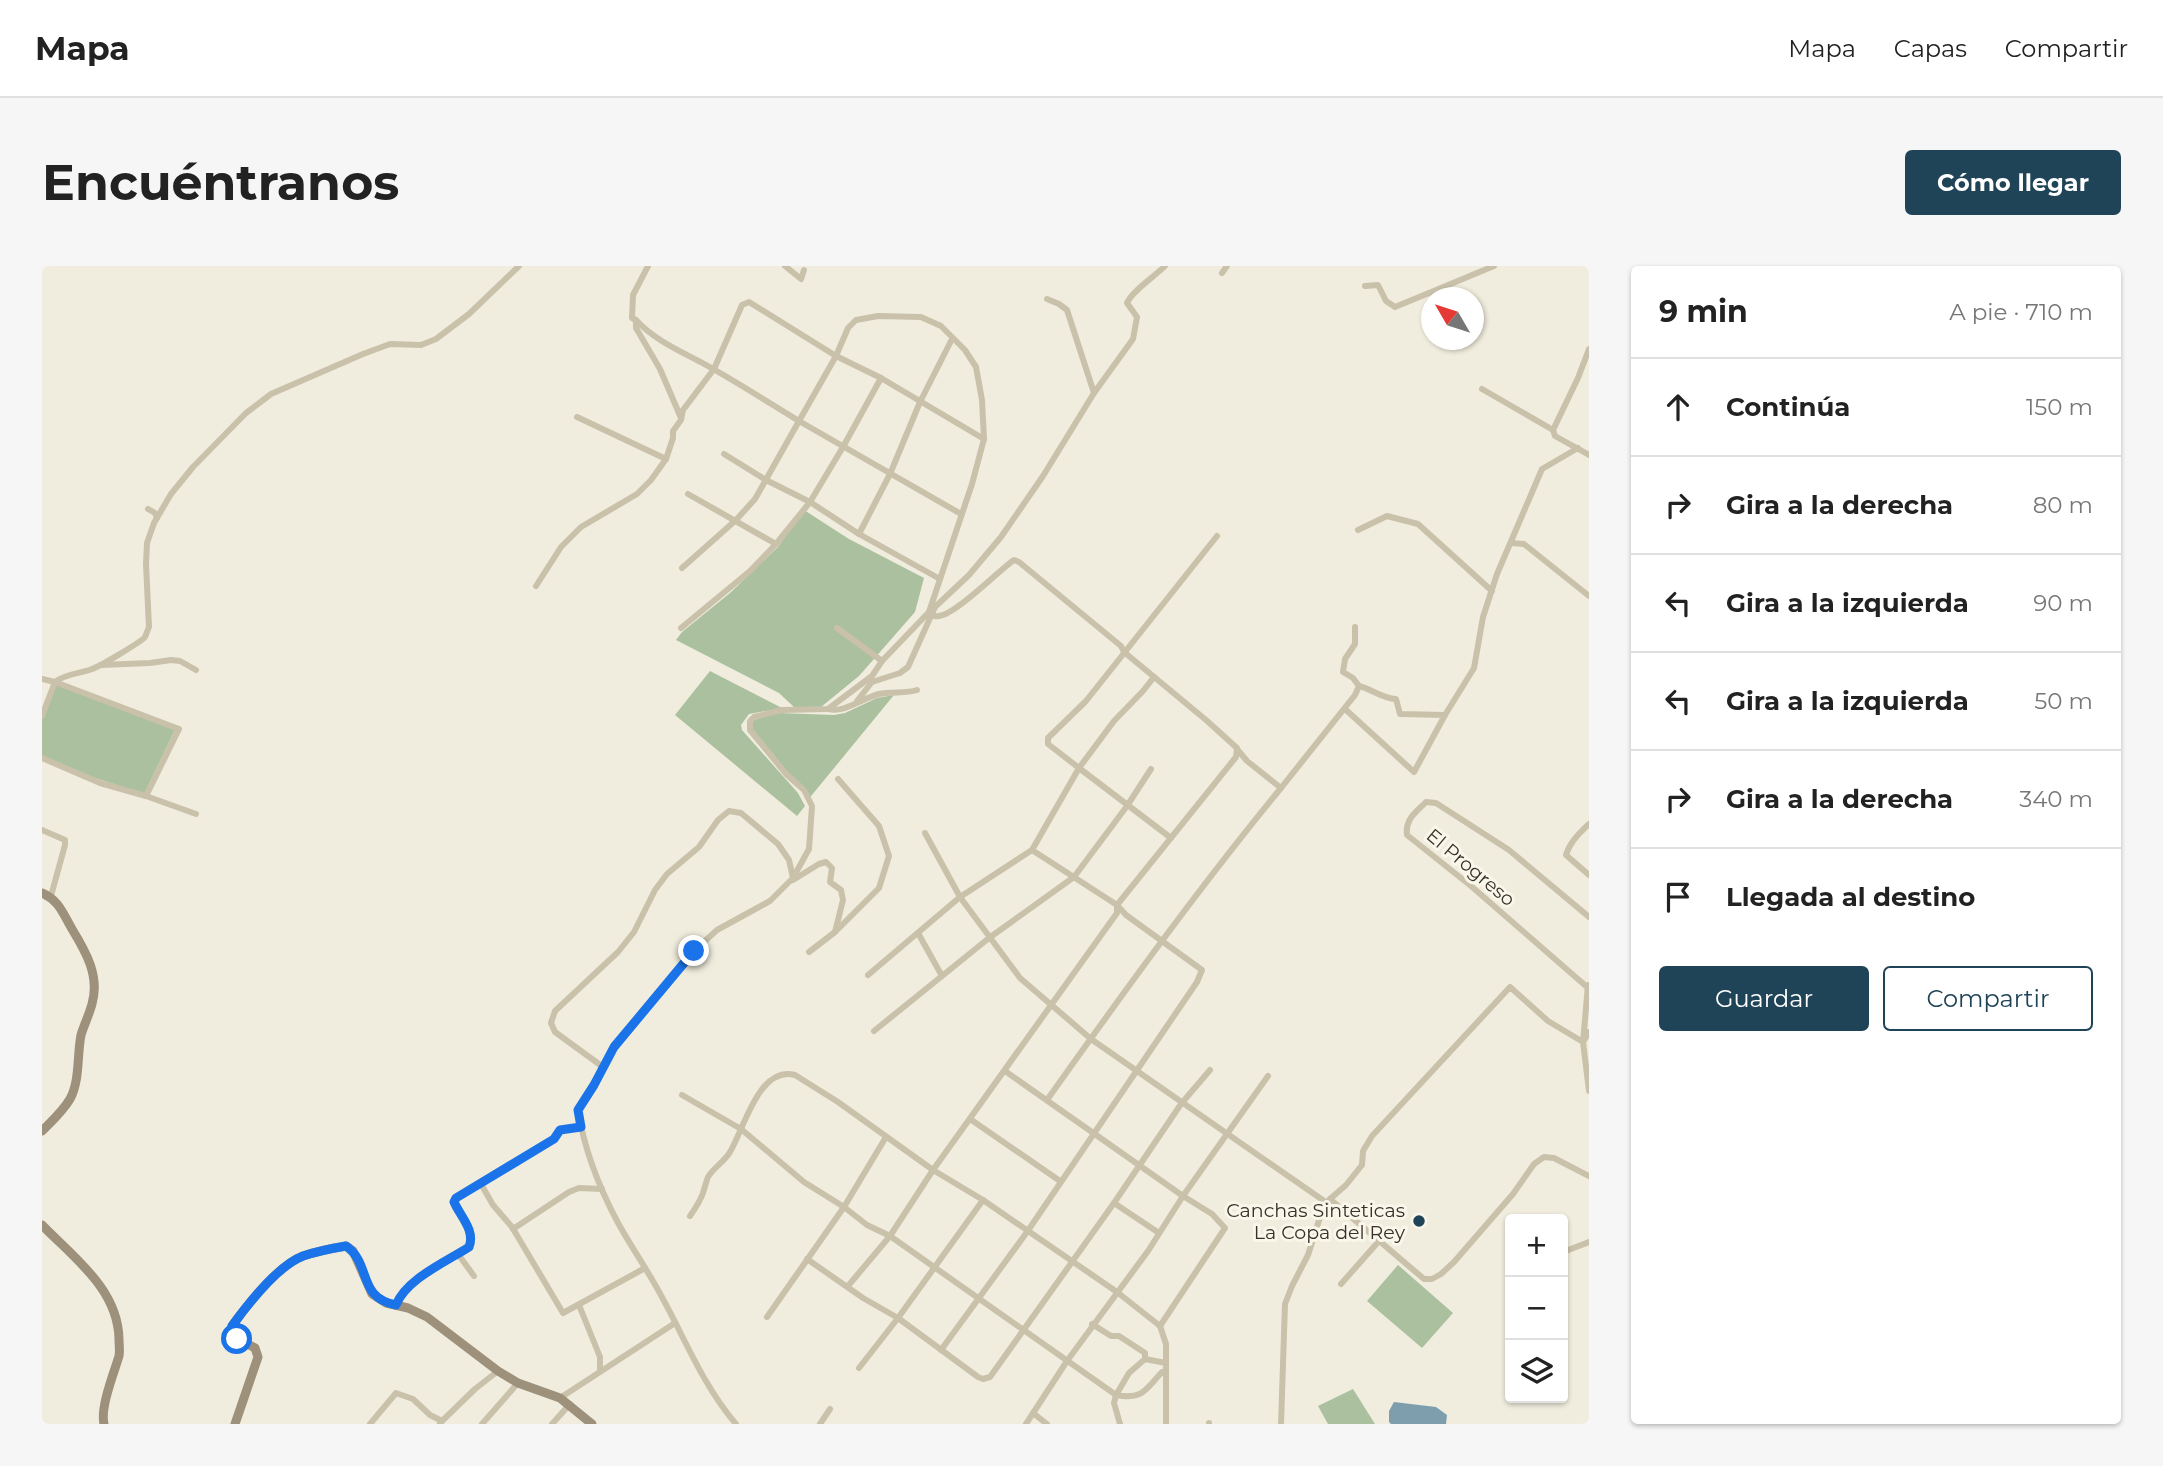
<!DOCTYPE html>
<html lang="es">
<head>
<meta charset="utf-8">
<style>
  body { margin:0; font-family:Montserrat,sans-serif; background:#f6f6f6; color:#222 }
  .controls { position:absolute; right:21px; bottom:21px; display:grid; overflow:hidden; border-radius:7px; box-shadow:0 2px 5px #0004 }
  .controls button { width:63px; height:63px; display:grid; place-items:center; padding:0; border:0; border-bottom:2px solid #e0e0e0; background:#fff; color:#222; font:35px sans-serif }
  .compass { position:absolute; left:1379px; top:21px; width:63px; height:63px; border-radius:50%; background:#fff; box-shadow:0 2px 5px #0004; rotate:309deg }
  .stop { position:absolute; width:21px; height:21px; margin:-16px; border:5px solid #1a73e8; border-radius:50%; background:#fff }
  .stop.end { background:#1a73e8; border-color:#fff; box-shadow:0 2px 7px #0008 }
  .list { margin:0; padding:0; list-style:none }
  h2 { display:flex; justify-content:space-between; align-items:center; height:91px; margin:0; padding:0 28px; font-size:30px }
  h2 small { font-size:23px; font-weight:400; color:#767676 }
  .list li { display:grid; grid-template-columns:46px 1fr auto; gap:21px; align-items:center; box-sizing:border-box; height:98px; padding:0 28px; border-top:2px solid #e0e0e0 }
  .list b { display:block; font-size:26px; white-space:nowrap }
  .list em { font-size:23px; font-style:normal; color:#767676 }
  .actions { display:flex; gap:14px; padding:21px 28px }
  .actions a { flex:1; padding:16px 0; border:2px solid #204457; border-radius:7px; text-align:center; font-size:24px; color:#204457 }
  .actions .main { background:#204457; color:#fff }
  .icon { flex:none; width:38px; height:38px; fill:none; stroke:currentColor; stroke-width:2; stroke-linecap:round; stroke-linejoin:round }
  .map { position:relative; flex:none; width:1547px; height:1158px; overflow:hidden; border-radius:7px }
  header { display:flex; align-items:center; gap:42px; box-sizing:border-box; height:98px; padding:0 35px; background:#fff; border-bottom:2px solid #e0e0e0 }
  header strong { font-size:33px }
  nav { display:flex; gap:38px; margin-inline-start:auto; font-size:24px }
  .intro { display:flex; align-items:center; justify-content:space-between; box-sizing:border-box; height:168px; padding:0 42px }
  h1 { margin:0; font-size:49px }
  .button { padding:18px 32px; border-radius:7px; background:#204457; color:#fff; font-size:24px; font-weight:700 }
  main { display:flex; gap:42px; padding:0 42px }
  aside { flex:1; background:#fff; border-radius:7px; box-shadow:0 2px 5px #0004 }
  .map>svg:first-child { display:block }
  .green { fill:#abc09e }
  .water { fill:#7e9ead }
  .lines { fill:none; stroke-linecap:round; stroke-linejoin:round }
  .street { stroke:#c9c1aa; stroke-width:6 }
  .secondary { stroke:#9d917b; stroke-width:9 }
  .route { stroke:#1a73e8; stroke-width:9 }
  .poi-dot { fill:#204457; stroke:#f9f6ea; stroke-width:2.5 }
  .labels { text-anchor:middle; stroke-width:6; stroke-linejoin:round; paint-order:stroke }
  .street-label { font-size:19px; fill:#373129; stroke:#f9f6ea }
  .poi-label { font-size:19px; fill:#373129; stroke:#f9f6ea; text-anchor:end }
</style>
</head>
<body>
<header>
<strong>Mapa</strong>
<nav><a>Mapa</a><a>Capas</a><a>Compartir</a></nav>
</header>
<div class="intro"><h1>Encuéntranos</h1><a class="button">Cómo llegar</a></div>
<main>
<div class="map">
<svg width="1547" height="1158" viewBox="0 0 1547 1158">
  <rect width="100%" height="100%" fill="#f1edde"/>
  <!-- green -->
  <g class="green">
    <path d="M762,244L807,273L882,312L873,346L817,410L779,441L753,442L737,427L634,374L640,366L688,327L736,281Z"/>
    <path d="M668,405L740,442L707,448L699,459L700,464L756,527L763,540L755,550L633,449Z"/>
    <path d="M14,418L133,464L102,528L26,503L0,489V452Z"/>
    <path d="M852,429L765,535L763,526L707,464L708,455L737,447L792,449L803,447L835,432Z"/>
    <path d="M1356,999L1411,1047L1380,1082L1325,1035Z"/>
    <path d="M1311,1123L1333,1158H1286L1276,1140Z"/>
  </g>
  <!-- water -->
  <path class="water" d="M1352,1136L1394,1141L1405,1149L1404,1158H1349L1347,1156V1145Z"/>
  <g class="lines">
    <!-- street -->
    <g class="street">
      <path d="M606,0L591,29L590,52L594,54V62L618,103L639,152"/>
      <path d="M743,0L759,13L762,4"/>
      <path d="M1180,7L1185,0"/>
      <path d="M1323,20L1336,19L1344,35L1353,41L1452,0"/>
      <path d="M1005,33L1017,38L1025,44L1052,127"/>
      <path d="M594,54C615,77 646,88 673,104C701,120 729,138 757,155L713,233L694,254L640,302"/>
      <path d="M1547,83L1536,112L1511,164L1513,170L1547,189"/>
      <path d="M839,112L801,181L768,236L817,268L898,313"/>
      <path d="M1440,123L1511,164"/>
      <path d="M535,151L624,193"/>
      <path d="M646,228L734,278"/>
      <path d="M106,243L113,247L115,252"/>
      <path d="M1316,264L1345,250L1376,258L1450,325"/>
      <path d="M817,268L848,208L878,136L910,73"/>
      <path d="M1469,277L1482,278L1547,330"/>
      <path d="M494,320L519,281L539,261L595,228L609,214L624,193L631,172V165L639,154L641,144L672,103L700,39L707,36L794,90L839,112L942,173"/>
      <path d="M639,362L708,305L734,278L768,236L724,214L682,188"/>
      <path d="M795,362L840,395"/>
      <path d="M59,399L108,397L129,394L138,395L154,404"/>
      <path d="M1112,411L1101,425L1072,455L1037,502L1129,572"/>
      <path d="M0,413L13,416C25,407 37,408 50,403C57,401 99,376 103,371C104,369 106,363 107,361L104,298L105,277L112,257L129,228L151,201L204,147L229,128L321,88L348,78L379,79L394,73L427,48L477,0"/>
      <path d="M815,435L830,416L858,407L866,401L893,341L927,309L959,271L1001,210L1052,127L1091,73L1095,51L1085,37C1090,25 1112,11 1123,0"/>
      <path d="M786,443C804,447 820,432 837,428C850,425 863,428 875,424"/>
      <path d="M1303,443L1372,506L1403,449L1358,448L1354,433C1339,432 1330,423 1317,420"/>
      <path d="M1403,449L1432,402L1441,351L1455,308L1500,203L1536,182"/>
      <path d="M0,450L13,416L137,463L104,530L58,517L0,492"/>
      <path d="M1239,522L1313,429L1317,420L1311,412L1301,406L1303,393L1313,378V361"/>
      <path d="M104,530L154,548"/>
      <path d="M1547,558C1538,566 1527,578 1524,589L1547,609"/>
      <path d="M0,564L23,574V579L9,630"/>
      <path d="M883,567L918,631L978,712L1049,773L1285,937"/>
      <path d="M751,614L777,598L784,596L790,602L788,616L799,624L801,634L793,666L767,686"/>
      <path d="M793,666L837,622L847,590L837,560L796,513"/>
      <path d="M876,667L900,710"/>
      <path d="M826,709L918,631L990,584"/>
      <path d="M1546,719L1541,776L1547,825"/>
      <path d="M1545,721L1429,620L1365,569C1363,553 1374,546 1384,536L1394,537L1467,584L1547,651"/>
      <path d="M832,765L947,672L1032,611L1085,540L1109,503"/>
      <path d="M561,801L513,766L509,757L513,745L576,686L592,666L613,624L625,608L657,581L676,554L687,545L699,547L736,578L747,594L751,612"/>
      <path d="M963,805L1141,930L1170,948L1183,962L1118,1060"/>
      <path d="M640,829L699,863L762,916L802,941L825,959L848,970L1074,1129L1087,1107L1103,1093L1124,1097"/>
      <path d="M1005,834C1081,727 1156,623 1239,522L1205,495L1195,483"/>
      <path d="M928,853L1018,915"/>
      <path d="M439,918L451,939L470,961L521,1047L603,1002"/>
      <path d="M1288,933L1382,1013H1390L1399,1008L1412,996L1471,928L1492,898L1502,891L1512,892L1547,910"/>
      <path d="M1072,937L1117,967"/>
      <path d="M648,950C653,943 658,935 661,927C663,921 664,916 666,911C672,901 683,895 688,886C702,863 717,799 753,809L796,836L891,904L941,934L1075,1026L1118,1060L1124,1078V1158"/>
      <path d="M471,963L527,926L537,922L560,923"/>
      <path d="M1521,986L1547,976"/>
      <path d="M416,988L432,1010"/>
      <path d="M765,993L821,1032L856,1052L936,1111L941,1113L948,1111L1072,937L1139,838L1168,804"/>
      <path d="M1299,1018L1337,975"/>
      <path d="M806,1020L848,970L891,904L1075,647V639L990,584L1037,502L1006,478V472L1044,435L1175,270"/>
      <path d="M354,1039C364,1013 404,996 427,981C433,965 419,950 412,936L414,932L512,873L518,864L539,861"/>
      <path d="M537,1039L558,1091V1104"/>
      <path d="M725,1051L802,941L844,871"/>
      <path d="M1050,1058L1069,1070H1077L1103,1087V1093"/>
      <path d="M899,1084L985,966L1155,716L1160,704L1084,649L1075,639L1194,491L1195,482L1164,454L1082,386L1079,380L977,296L972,294C956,305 914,348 897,350C892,351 891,349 887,346L930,218L942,173L940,134L934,101L923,84L899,60L879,51L836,50L814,54L806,62L794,90L757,155L919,248"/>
      <path d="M817,1102L856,1052L941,934"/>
      <path d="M518,1132L633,1057"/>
      <path d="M991,1147L1005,1158"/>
      <path d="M398,1157L433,1123L456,1105"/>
      <path d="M328,1158L354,1127L371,1133L388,1149L400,1155"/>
      <path d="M440,1158L476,1117"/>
      <path d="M510,1158L528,1138"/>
      <path d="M694,1158C662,1121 644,1075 621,1033C607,1006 589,981 575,955C557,921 542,882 536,844L552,819L572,781L652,685L675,664L728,635L751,612L767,583L770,540L762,524L745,509L708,464V455L712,451L740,444L786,443L830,410L840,395L887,346"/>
      <path d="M778,1158L788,1143"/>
      <path d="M984,1158L1025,1095L1106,985L1141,930L1226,810"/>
      <path d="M1078,1158L1072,1137L1074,1129C1101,1134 1103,1124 1120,1106L1124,1108"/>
      <path d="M1167,1158V1157"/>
      <path d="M1239,1158L1243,1038L1250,1020L1266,989L1279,948L1288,933L1304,919L1320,899L1321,885L1330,870L1468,721L1506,755L1541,776L1547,766"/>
    </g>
    <!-- secondary -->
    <g class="secondary">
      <path d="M0,627C17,634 21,648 30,663C44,686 58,710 50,738C47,749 42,759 39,769C35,789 38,815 28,833C21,845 10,855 0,865"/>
      <path d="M0,959C32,992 76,1023 77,1073C77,1079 78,1085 77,1090C72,1107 58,1141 62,1158"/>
      <path d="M193,1158L216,1091L213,1082C201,1075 192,1075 190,1060C206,1038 235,1000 261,990C273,986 292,982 304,980L311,985L330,1028L344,1037L366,1042L385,1051L456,1105L476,1117L518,1132L550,1158"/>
    </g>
  </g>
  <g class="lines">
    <!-- route -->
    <path class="route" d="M195,1073L191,1068L190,1060C206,1038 235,1000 261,990C273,986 292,982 304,980C330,998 315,1032 354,1039C364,1013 404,996 427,981C433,966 421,953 414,940L412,936L414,932L512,873L518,864L539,861L536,844L552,819L572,781L652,685"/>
  </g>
  <!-- markers -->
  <circle class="poi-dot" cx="1377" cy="955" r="7"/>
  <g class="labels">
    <!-- street labels -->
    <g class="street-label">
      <text transform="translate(1429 601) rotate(40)" y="7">El Progreso</text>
    </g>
    <!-- poi labels -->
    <g class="poi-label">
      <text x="1363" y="951">Canchas Sinteticas<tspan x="1363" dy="22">La Copa del Rey</tspan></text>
    </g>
  </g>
</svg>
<div class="controls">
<button>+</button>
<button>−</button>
<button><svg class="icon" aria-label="layers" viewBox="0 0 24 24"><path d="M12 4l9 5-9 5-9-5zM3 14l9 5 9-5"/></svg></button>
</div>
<svg class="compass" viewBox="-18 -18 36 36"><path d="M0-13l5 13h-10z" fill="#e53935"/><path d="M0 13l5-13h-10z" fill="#767676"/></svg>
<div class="stop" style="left:195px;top:1073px"></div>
<div class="stop end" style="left:652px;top:685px"></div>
</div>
<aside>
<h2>9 min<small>A pie · 710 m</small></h2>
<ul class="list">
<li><svg class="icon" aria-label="ahead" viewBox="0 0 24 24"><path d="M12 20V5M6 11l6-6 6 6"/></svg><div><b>Continúa</b></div><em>150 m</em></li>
<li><svg class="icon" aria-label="right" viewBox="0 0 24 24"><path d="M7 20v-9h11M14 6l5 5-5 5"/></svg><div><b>Gira a la derecha</b></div><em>80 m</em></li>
<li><svg class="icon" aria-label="left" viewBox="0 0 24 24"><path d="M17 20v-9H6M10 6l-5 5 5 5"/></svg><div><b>Gira a la izquierda</b></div><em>90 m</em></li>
<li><svg class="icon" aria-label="left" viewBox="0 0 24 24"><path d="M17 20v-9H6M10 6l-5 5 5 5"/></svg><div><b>Gira a la izquierda</b></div><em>50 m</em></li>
<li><svg class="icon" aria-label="right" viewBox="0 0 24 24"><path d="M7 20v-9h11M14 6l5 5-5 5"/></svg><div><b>Gira a la derecha</b></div><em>340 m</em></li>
<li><svg class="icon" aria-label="arrive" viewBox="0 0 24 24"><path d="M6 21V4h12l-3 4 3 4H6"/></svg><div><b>Llegada al destino</b></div></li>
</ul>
<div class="actions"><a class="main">Guardar</a><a>Compartir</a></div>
</aside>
</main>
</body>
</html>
